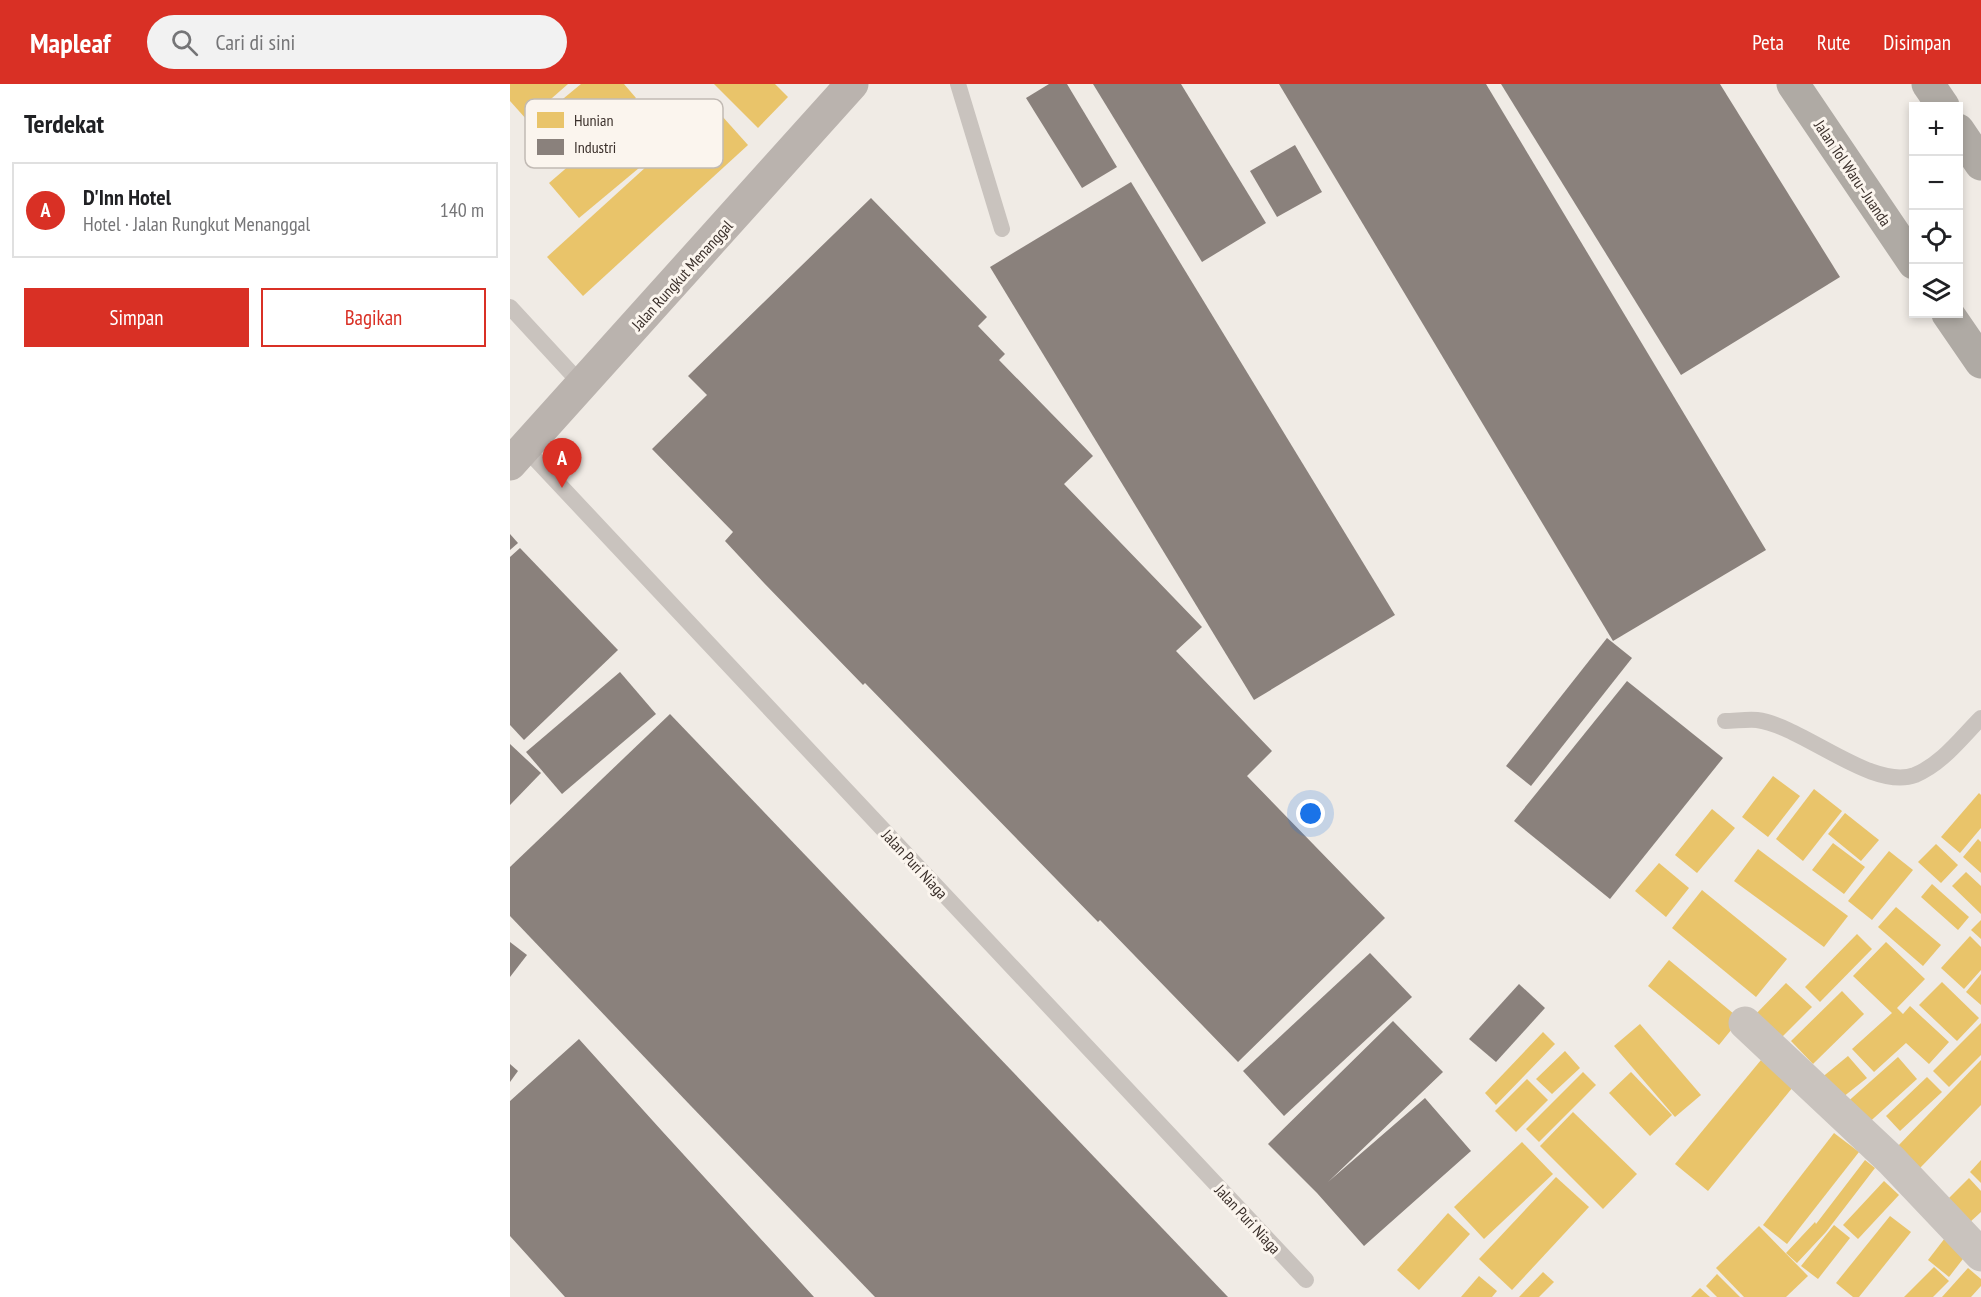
<!DOCTYPE html>
<html lang="id">
<head>
<meta charset="utf-8">
<style>
  body { margin:0; font-family:"PT Sans Narrow",sans-serif; background:#f2f2f2; color:#202124 }
  .controls { position:absolute; right:18px; top:18px; display:grid; overflow:hidden; border-radius:0px; box-shadow:0 3px 9px #0003 }
  .controls button { width:54px; height:54px; display:grid; place-items:center; padding:0; border:0; border-bottom:2px solid #e0e0e0; background:#fff; color:#202124; font:30px sans-serif }
  .you { position:absolute; left:801px; top:730px; width:21px; height:21px; margin:-15px; border:4px solid #fff; border-radius:50%; background:#1a73e8; box-shadow:0 0 0 9px #1a73e833 }
  .badge { display:grid; place-items:center; width:39px; height:39px; border-radius:50%; background:#d93025; color:#fff; font-size:20px; font-weight:700 }
  .pin { position:absolute; translate:-50% -50px; filter:drop-shadow(0 2px 3px #0008) }
  .pin::after { content:''; position:absolute; top:32px; width:21px; height:18px; background:inherit; clip-path:polygon(0 0,100% 0,50% 100%) }
  .list { margin:0; padding:0; list-style:none }
  h2 { display:flex; justify-content:space-between; align-items:center; height:78px; margin:0; padding:0 24px; font-size:26px }
  h2 small { font-size:20px; font-weight:400; color:#757577 }
  .list li { display:grid; grid-template-columns:39px 1fr auto; gap:18px; align-items:center; box-sizing:border-box; height:96px; margin:0 12px 12px; padding:0 12px; border:2px solid #e0e0e0; border-radius:0px }
  .list b { display:block; font-size:22px; white-space:nowrap }
  .list p { margin:0; font-size:20px; white-space:nowrap; color:#757577 }
  .list em { font-size:20px; font-style:normal; color:#757577 }
  .actions { display:flex; gap:12px; padding:18px 24px }
  .actions a { flex:1; padding:14px 0; border:2px solid #d93025; border-radius:0px; text-align:center; font-size:21px; color:#d93025 }
  .actions .main { background:#d93025; color:#fff }
  .icon { flex:none; width:33px; height:33px; fill:none; stroke:currentColor; stroke-width:2; stroke-linecap:round; stroke-linejoin:round }
  .map { position:relative; flex:none; width:1471px; height:1213px; overflow:hidden }
  header { display:flex; align-items:center; gap:36px; box-sizing:border-box; height:84px; padding:0 30px; background:#d93025; color:#fff }
  header strong { font-size:28px }
  nav { display:flex; gap:33px; margin-inline-start:auto; font-size:21px }
  .search { width:420px; height:54px; background:#f2f2f2; display:flex; align-items:center; gap:15px; box-sizing:border-box; padding:0 21px; border-radius:33px; color:#757577; font-size:22px }
  main { display:flex }
  aside { flex:1; background:#fff }
  .map>svg:first-child { display:block }
  .homes { fill:#e9c46a }
  .industry { fill:#8a817c }
  .lines { fill:none; stroke-linecap:round; stroke-linejoin:round }
  .service { stroke:#c9c3be; stroke-width:16 }
  .minor { stroke:#c9c3be; stroke-width:33 }
  .secondary { stroke:#bab3ae; stroke-width:33 }
  .motorway { stroke:#afaaa4; stroke-width:33 }
  .labels { text-anchor:middle; stroke-width:6; stroke-linejoin:round; paint-order:stroke }
  .street-label { font-size:16px; fill:#3b302b; stroke:#fbf5ee }
  .key { fill:#fbf5ee; stroke:#c1bab4; stroke-width:1.5 }
  .key-label { font-size:16px; fill:#3b302b }
</style>
</head>
<body>
<header>
<strong>Mapleaf</strong>
<div class="search"><svg class="icon" aria-label="search" viewBox="0 0 24 24"><circle cx="10" cy="10" r="6"/><path d="M15 15l6 6"/></svg>Cari di sini</div>
<nav><a>Peta</a><a>Rute</a><a>Disimpan</a></nav>
</header>
<main>
<aside>
<h2>Terdekat<small></small></h2>
<ul class="list">
<li><span class="badge">A</span><div><b>D'Inn Hotel</b><p>Hotel · Jalan Rungkut Menanggal</p></div><em>140 m</em></li>
</ul>
<div class="actions"><a class="main">Simpan</a><a>Bagikan</a></div>
</aside>
<div class="map">
<svg width="1471" height="1213" viewBox="0 0 1471 1213">
  <rect width="100%" height="100%" fill="#f0ebe5"/>
  <!-- homes -->
  <g class="homes">
    <path d="M0,0H58L17,36L0,17Z"/>
    <path d="M71,0H114L126,14L49,79L19,43Z"/>
    <path d="M204,0H265L278,13L248,44Z"/>
    <path d="M203,22L238,61L73,212L37,173Z"/>
    <path d="M104,43L135,79L69,134L39,99Z"/>
    <path d="M1263,692L1290,712L1258,753L1232,733Z"/>
    <path d="M1304,705L1332,727L1293,777L1266,755Z"/>
    <path d="M1469,709L1471,711V744L1450,769L1431,753Z"/>
    <path d="M1202,725L1225,744L1187,789L1165,771Z"/>
    <path d="M1335,729L1369,756L1351,777L1318,750Z"/>
    <path d="M1468,755L1471,758V789L1453,773Z"/>
    <path d="M1323,759L1355,783L1334,810L1302,786Z"/>
    <path d="M1426,760L1448,781L1431,799L1408,778Z"/>
    <path d="M1248,765L1338,832L1314,863L1224,797Z"/>
    <path d="M1379,767L1403,786L1362,836L1338,817Z"/>
    <path d="M1149,779L1179,804L1156,833L1125,807Z"/>
    <path d="M1456,788L1471,802V830L1442,802Z"/>
    <path d="M1422,800L1459,833L1448,846L1411,813Z"/>
    <path d="M1192,806L1277,875L1246,913L1162,844Z"/>
    <path d="M1386,823L1431,861L1413,882L1368,843Z"/>
    <path d="M1471,836V855L1461,846Z"/>
    <path d="M1347,850L1362,865L1310,918L1295,903Z"/>
    <path d="M1460,852L1471,863V886L1454,905L1431,884Z"/>
    <path d="M1376,858L1415,895L1387,924L1393,930L1400,922L1439,958L1419,980L1396,959L1364,988L1342,965L1382,929L1343,892Z"/>
    <path d="M1159,876L1230,935L1209,961L1138,902Z"/>
    <path d="M1471,890V921L1456,908Z"/>
    <path d="M1432,898L1469,934L1447,957L1409,921Z"/>
    <path d="M1276,899L1302,923L1265,960L1241,935Z"/>
    <path d="M1332,907L1354,930L1303,980L1281,957Z"/>
    <path d="M1471,939V971L1439,1003L1423,987Z"/>
    <path d="M1130,940L1191,1011L1165,1033L1104,962Z"/>
    <path d="M1033,948L1045,960L986,1021L975,1009Z"/>
    <path d="M1055,967L1070,984L1042,1010L1026,995Z"/>
    <path d="M1338,972L1357,994L1328,1017L1310,995Z"/>
    <path d="M1388,973L1407,995L1354,1043L1334,1021Z"/>
    <path d="M1251,976L1283,1003L1198,1107L1165,1080Z"/>
    <path d="M1471,976V1021L1409,1085L1386,1064Z"/>
    <path d="M1073,988L1086,1001L1029,1058L1016,1045Z"/>
    <path d="M1121,988L1162,1031L1140,1052L1099,1009Z"/>
    <path d="M1417,993L1432,1008L1390,1047L1376,1032Z"/>
    <path d="M1017,995L1038,1016L1006,1048L985,1027Z"/>
    <path d="M1063,1028L1127,1090L1093,1125L1030,1062Z"/>
    <path d="M1324,1049L1349,1068L1277,1160L1253,1141Z"/>
    <path d="M1012,1058L1043,1090L974,1155L944,1123Z"/>
    <path d="M1355,1076L1365,1084L1316,1148L1287,1179L1276,1169L1305,1138L1306,1140Z"/>
    <path d="M1471,1076V1099L1460,1088Z"/>
    <path d="M1046,1093L1079,1123L1002,1206L969,1175Z"/>
    <path d="M1459,1094L1471,1107V1128L1459,1139L1437,1116Z"/>
    <path d="M1374,1097L1389,1111L1348,1155L1333,1141Z"/>
    <path d="M938,1129L960,1150L909,1206L887,1186Z"/>
    <path d="M1380,1132L1401,1148L1349,1213H1343L1326,1199Z"/>
    <path d="M1324,1141L1340,1154L1308,1195L1291,1182Z"/>
    <path d="M1249,1142L1298,1192L1276,1213H1234L1206,1184Z"/>
    <path d="M1435,1154L1456,1171L1439,1193L1418,1176Z"/>
    <path d="M1424,1183L1439,1197L1423,1213H1394Z"/>
    <path d="M1458,1184L1471,1195V1202L1461,1213H1432Z"/>
    <path d="M1033,1188L1044,1198L1029,1213H1009Z"/>
    <path d="M1207,1190L1230,1213H1207L1196,1202Z"/>
    <path d="M969,1192L987,1207L982,1213H951Z"/>
    <path d="M1190,1204L1200,1213H1181Z"/>
  </g>
  <!-- industry -->
  <g class="industry">
    <path d="M539,0H557L607,83L572,104L516,14Z"/>
    <path d="M583,0H671L756,139L692,178Z"/>
    <path d="M769,0H976L1256,466L1103,557Z"/>
    <path d="M991,0H1210L1330,193L1171,291Z"/>
    <path d="M785,61L812,108L767,133L740,87Z"/>
    <path d="M621,98L885,531L744,616L480,183Z"/>
    <path d="M361,114L477,233L468,242L495,270L489,276L583,372L554,400L692,543L666,567L762,667L737,692L875,834L728,978L590,836L588,838L355,599L353,601L254,499L215,457L223,448L142,365L197,311L178,292Z"/>
    <path d="M0,450L8,459L0,466Z"/>
    <path d="M10,464L108,566L14,656L0,641V473Z"/>
    <path d="M1097,554L1122,574L1021,702L996,682Z"/>
    <path d="M110,588L146,630L52,710L16,668Z"/>
    <path d="M1117,597L1213,674L1100,815L1004,737Z"/>
    <path d="M160,630L414,895L718,1213H365L180,1021L0,832V783Z"/>
    <path d="M0,660L31,689L0,721Z"/>
    <path d="M0,858L17,871L0,893Z"/>
    <path d="M860,869L902,913L774,1032L733,987Z"/>
    <path d="M1009,900L1035,924L986,978L959,955Z"/>
    <path d="M883,937L933,988L818,1098L915,1014L961,1067L854,1162L807,1109L758,1060Z"/>
    <path d="M69,955L152,1047L304,1213H55L0,1152V1017Z"/>
    <path d="M0,980L8,987L0,998Z"/>
  </g>
  <g class="lines">
    <!-- service -->
    <g class="service">
      <path d="M448,0L492,145"/>
      <path d="M0,223L73,302"/>
      <path d="M15,364L796,1196"/>
      <path d="M1215,637C1225,637 1237,635 1247,636C1293,642 1362,707 1405,691C1432,680 1451,654 1471,634"/>
    </g>
    <!-- minor -->
    <path class="minor" d="M1235,939L1381,1076L1471,1171"/>
    <!-- secondary -->
    <path class="secondary" d="M0,380L342,0"/>
    <!-- motorway -->
    <g class="motorway">
      <path d="M1283,0L1404,179"/>
      <path d="M1418,0L1433,22"/>
      <path d="M1448,46L1471,80"/>
      <path d="M1438,230L1471,278"/>
    </g>
  </g>
  <g class="labels">
    <!-- street labels -->
    <g class="street-label">
      <text transform="translate(1343 89) rotate(56)" y="6">Jalan Tol Waru–Juanda</text>
      <text transform="translate(172 191) rotate(-48)" y="6">Jalan Rungkut Menanggal</text>
      <text transform="translate(405 780) rotate(47)" y="6">Jalan Puri Niaga</text>
      <text transform="translate(738 1135) rotate(47)" y="6">Jalan Puri Niaga</text>
    </g>
  </g>
  <!-- legend -->
  <rect x="15" y="15" width="198" height="69" rx="9" class="key"/>
  <rect x="27" y="28" width="27" height="16" fill="#e9c46a"/>
  <rect x="27" y="55" width="27" height="16" fill="#8a817c"/>
  <g class="key-label">
    <text x="64" y="42">Hunian</text>
    <text x="64" y="69">Industri</text>
  </g>
</svg>
<div class="controls">
<button>+</button>
<button>−</button>
<button><svg class="icon" aria-label="locate" viewBox="0 0 24 24"><circle cx="12" cy="12" r="6"/><path d="M12 2v4M12 18v4M2 12h4M18 12h4"/></svg></button>
<button><svg class="icon" aria-label="layers" viewBox="0 0 24 24"><path d="M12 4l9 5-9 5-9-5zM3 14l9 5 9-5"/></svg></button>
</div>
<div class="you"></div>
<div class="pin badge" style="left:52px;top:404px">A</div>
</div>
</main>
</body>
</html>
